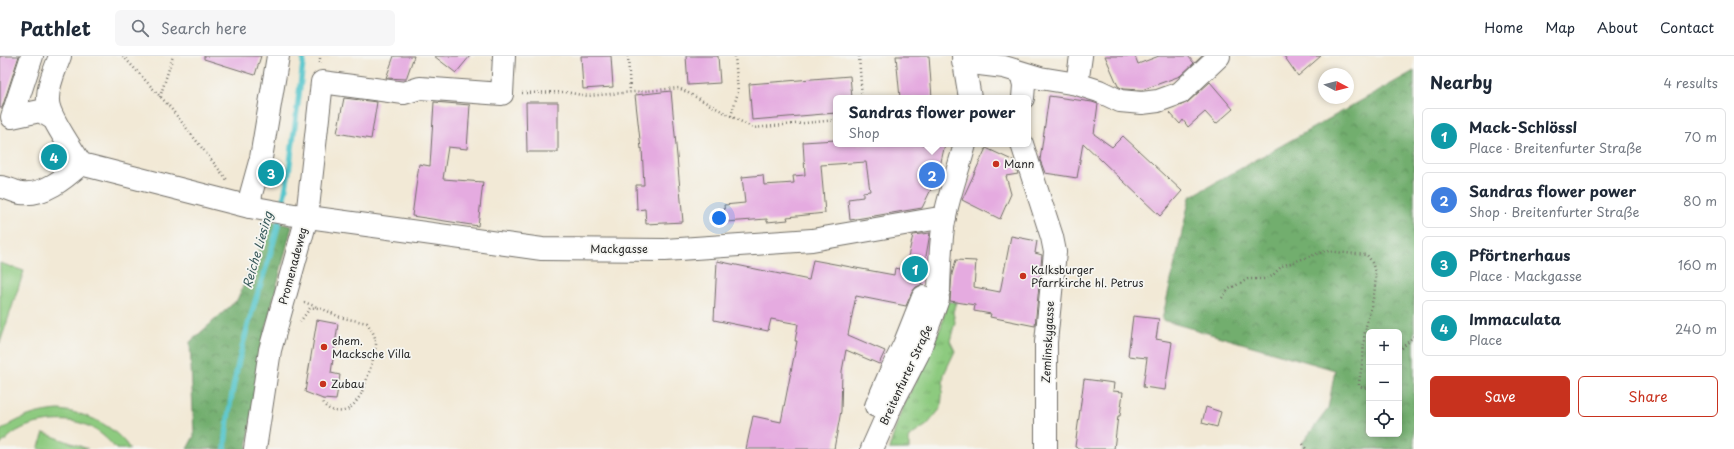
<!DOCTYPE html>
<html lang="en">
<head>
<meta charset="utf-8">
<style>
  body { margin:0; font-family:"Playpen Sans",sans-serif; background:#f6f6f7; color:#1f2937 }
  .controls { position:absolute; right:12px; bottom:12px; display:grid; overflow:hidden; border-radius:6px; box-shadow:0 2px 6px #0003 }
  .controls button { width:36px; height:36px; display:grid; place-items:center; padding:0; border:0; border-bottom:1px solid #e0e1e3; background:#fff; color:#1f2937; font:20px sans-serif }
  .compass { position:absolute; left:1318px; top:12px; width:36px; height:36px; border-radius:50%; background:#fff; box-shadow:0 2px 6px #0003; rotate:97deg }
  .you { position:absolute; left:719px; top:162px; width:14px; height:14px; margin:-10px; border:3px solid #fff; border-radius:50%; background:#1a73e8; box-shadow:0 0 0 6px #1a73e833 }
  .badge { display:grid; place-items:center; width:26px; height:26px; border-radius:50%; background:#c8321e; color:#fff; font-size:13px; font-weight:700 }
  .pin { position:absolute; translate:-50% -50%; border:2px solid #fff; box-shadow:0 1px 4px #0006 }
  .popup { position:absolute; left:833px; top:39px; width:198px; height:52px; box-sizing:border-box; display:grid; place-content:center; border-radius:6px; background:#fff; filter:drop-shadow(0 1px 3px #0005); font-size:13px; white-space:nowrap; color:#747a83 }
  .popup b { font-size:15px; color:#1f2937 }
  .popup::after { content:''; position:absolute; left:50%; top:100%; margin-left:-8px; border:8px solid transparent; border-top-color:#fff }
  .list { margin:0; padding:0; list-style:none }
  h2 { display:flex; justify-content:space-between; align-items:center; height:52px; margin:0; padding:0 16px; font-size:17px }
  h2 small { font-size:13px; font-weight:400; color:#747a83 }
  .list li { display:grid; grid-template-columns:26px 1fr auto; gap:12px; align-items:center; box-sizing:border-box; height:56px; margin:0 8px 8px; padding:0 8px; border:1px solid #e0e1e3; border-radius:6px }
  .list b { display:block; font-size:15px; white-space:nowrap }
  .list p { margin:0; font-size:13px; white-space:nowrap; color:#747a83 }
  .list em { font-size:13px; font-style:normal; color:#747a83 }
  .actions { display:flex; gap:8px; padding:12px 16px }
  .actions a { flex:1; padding:9px 0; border:1px solid #c8321e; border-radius:6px; text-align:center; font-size:14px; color:#c8321e }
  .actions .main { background:#c8321e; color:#fff }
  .icon { flex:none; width:22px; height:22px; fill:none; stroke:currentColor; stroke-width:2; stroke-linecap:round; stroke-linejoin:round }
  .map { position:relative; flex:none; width:1414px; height:393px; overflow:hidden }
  header { display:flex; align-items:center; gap:24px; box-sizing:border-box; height:56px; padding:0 20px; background:#fff; border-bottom:1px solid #e0e1e3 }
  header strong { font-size:19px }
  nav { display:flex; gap:22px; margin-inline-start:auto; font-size:14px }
  .search { width:280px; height:36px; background:#f6f6f7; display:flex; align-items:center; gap:10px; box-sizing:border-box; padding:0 14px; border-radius:6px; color:#747a83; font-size:15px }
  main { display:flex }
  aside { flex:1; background:#fff }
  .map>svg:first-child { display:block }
  .grass { fill:url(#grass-tufts); stroke:#5c7a55 }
  .forest { fill:url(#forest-crowns); stroke:#4e6c4c; fill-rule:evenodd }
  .green { fill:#8dca7f; stroke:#5c7a55 }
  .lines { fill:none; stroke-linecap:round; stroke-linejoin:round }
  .stream { stroke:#59c6cc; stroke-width:5.5 }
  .building { fill:#e5abe0 }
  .minor-casing { stroke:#716e67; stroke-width:24 }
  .major-casing { stroke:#716e67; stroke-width:24 }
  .path { stroke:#716e67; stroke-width:2.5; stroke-dasharray:1 3; stroke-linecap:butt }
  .minor { stroke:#fff; stroke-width:22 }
  .major { stroke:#fff; stroke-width:22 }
  .poi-dot { fill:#c8321e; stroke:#f6f6f2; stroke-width:1.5 }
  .labels { text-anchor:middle; stroke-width:3.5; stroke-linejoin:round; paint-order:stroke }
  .poi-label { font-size:11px; fill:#2b2b2b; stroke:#f6f6f2; text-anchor:start }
  .street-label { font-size:11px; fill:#2b2b2b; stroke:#f6f6f2 }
  .water-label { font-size:12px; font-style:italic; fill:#395a5b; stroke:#f6f6f2 }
</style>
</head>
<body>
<header>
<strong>Pathlet</strong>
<div class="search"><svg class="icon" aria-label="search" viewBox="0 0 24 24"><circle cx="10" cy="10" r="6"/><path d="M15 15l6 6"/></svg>Search here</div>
<nav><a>Home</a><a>Map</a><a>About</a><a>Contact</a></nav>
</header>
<main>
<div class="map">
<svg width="1414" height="393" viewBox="0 0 1414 393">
  <defs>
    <pattern id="grass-tufts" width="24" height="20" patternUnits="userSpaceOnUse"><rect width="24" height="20" fill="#8dca7f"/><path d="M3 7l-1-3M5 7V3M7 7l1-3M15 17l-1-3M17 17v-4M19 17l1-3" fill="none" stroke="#73a468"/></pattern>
    <pattern id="forest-crowns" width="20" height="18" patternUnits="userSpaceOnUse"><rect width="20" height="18" fill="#72ae6e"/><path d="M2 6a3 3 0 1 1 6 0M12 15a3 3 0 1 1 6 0" fill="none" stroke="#5e8e5b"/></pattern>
  </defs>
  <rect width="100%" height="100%" fill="#f6f6f2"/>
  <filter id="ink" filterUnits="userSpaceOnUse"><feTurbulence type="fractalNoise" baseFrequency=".025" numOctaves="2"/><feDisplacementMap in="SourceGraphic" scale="8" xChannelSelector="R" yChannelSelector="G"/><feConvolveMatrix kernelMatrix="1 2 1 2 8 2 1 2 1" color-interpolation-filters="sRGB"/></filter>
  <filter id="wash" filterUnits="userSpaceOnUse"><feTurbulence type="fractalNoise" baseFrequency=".012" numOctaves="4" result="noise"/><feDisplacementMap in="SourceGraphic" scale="16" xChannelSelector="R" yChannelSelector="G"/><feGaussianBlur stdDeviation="0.9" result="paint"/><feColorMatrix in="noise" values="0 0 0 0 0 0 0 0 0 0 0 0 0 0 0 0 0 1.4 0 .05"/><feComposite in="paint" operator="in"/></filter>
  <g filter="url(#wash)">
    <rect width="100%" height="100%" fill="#f2e9d6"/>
    <!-- grass -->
    <path class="grass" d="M947,245L956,246L953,256L955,266L950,285L955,295L944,318L941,352L927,369L909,381V393H889L900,358L941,271Z"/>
    <!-- forest -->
    <g class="forest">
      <path d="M1414,15V393H1302L1303,386L1328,353L1335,314L1162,264L1190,141ZM1369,276H1399V378H1369Z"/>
      <path d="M265,164L292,170L261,292L247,393H187L194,380L190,286L237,244L258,196Z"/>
    </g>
    <!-- green -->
    <g class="green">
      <path d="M0,207L24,215L0,287Z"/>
      <path d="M59,354C87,357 114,369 130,393H116C108,383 99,375 88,370C71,361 36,364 19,374C12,377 6,384 0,389V375C18,362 37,355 59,354Z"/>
      <path d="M44,377L88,393H38Z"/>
    </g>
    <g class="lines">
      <!-- stream -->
      <g class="stream">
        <path d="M282,152L289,115L304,0"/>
        <path d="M225,393C228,345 240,295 254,249C263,219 274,191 280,160"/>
      </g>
    </g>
    <g id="blocks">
      <!-- building -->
      <g class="building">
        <path d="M0,0H19L2,52H0Z"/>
        <path d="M204,0H261L255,19L204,3Z"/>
        <path d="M394,0H414L406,23L386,22Z"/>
        <path d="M434,0H470L456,17Z"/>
        <path d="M581,0H611L613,31L583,33Z"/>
        <path d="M686,0H718L720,27L688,29Z"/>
        <path d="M896,0H929L932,42H900Z"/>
        <path d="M1105,0H1135L1138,8L1159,0H1188L1194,7L1180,20L1142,34L1123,33L1118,30Z"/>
        <path d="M1284,0H1321L1298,20Z"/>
        <path d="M850,20L852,42H836V57L752,64L749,28Z"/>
        <path d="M1210,26L1233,53L1216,68L1205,56L1188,71L1183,64L1180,68L1170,57L1175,52L1188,46Z"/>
        <path d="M671,35L683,166L646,168L645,153L637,154L636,129H644L642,92L641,93L635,39Z"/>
        <path d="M1049,40L1092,46L1098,48L1094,78L1112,91L1123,80L1182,135L1160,160L1083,87L1077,122L1045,117L1040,104Z"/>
        <path d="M344,42L377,46L371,83L337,77Z"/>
        <path d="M434,46L470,49L467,93L448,91L443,123L483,126L478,170L412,160L419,108L430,110Z"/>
        <path d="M526,46H558V96H527Z"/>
        <path d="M836,84V88H945L938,119L922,152L850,164L848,143L863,141V136L870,135L866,106L821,109L825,157L787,161L788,164L767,166V163L726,166L724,149L745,147L742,121L763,119L764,129L794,127L793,120L805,119L803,86Z"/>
        <path d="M986,92L1014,105L1018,118L1006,120L1011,138L1000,163L962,144Z"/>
        <path d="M930,177L921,229L916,231L912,236L906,250L856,240L848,279L885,295L879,308L846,294L842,315L841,355L834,393H746L753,360L781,366L797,285H795L798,268L771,263L768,275L714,264L717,205L809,224L813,204L894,219L895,212L905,214L913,179Z"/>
        <path d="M1011,180L1037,185L1035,197L1042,199L1035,270L990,261L991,258L974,255L975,249L950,245L952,218L956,204L976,205L974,231L1000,236Z"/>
        <path d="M1133,260L1159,263L1156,283L1172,286L1165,334L1143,331L1147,302L1128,300Z"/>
        <path d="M317,264L338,268L331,317L340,319L336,344L323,343L305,336Z"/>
        <path d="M1084,323L1114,327L1113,335L1123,336L1120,360H1118L1114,393H1082L1075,391Z"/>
        <path d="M1206,351L1221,356L1217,371L1202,367Z"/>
      </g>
    </g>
  </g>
  <g filter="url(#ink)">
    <use href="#blocks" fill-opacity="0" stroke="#716e67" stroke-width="1"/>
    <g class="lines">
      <!-- minor casing -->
      <g class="minor-casing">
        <g id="minor">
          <path d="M32,0L12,61L40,55L52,62"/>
          <path d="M60,0C55,14 47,30 48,45C48,60 73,94 81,108L250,151L251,138L261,102L278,0"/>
          <path d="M963,6L1004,11L1040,22L1077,28L1099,35L1120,45L1142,47L1158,45L1180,37L1219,0"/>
          <path d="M1021,17L1024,29L1023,42"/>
          <path d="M1077,28L1081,0"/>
          <path d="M1022,88L1052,181L1055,196L1046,286V393"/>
          <path d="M0,131C7,131 14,136 21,137C44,140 65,122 81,108"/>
          <path d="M250,151L294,159L542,193L665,194L812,184L945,161"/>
          <path d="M255,393L270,294L307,161L322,26L404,37L420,32L502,38L504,0"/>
        </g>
      </g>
      <!-- major casing -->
      <g class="major-casing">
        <g id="major">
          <path d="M963,0L970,42"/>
          <path d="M939,234C940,209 940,184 945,160C950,135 959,112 965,88"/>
          <path d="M876,350L891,315L904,289L923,241"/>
          <path d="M872,393L892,348L918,298L938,243"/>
        </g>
      </g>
      <!-- path -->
      <g class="path">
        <path d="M123,0L169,50L228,125"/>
        <path d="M628,0L630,36"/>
        <path d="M859,0L862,42"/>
        <path d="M320,7V0"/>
        <path d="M522,37L565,36L588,40L679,32L753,72L836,64"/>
        <path d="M160,41L173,0"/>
        <path d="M731,60L738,36L735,0"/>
        <path d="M1222,242L1229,233L1248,223H1266L1272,220L1282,210L1325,195L1367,199C1385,220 1369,252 1365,275C1363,286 1364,298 1362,309C1361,317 1359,322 1359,330L1364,332L1369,330"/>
        <path d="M304,246L317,251"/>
        <path d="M300,266L310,252C324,250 331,259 344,262C351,264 359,265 367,267C371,273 375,279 376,286C377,295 365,329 361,338C359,342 354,349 350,352C341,359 323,355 323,343"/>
        <path d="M1399,295L1414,280"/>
        <path d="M1303,388L1306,393"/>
      </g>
      <!-- minor -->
      <use href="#minor" class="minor"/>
      <!-- major -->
      <use href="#major" class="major"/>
    </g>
  </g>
  <!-- markers -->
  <g class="poi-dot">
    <circle cx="996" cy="108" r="4"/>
    <circle cx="1023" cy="220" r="4"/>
    <circle cx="324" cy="291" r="4"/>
    <circle cx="323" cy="328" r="4"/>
  </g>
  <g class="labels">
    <!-- poi labels -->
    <g class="poi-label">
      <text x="1004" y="112">Mann</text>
      <text x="1031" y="218">Kalksburger<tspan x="1031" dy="13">Pfarrkirche hl. Petrus</tspan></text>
      <text x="332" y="289">ehem.<tspan x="332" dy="13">Macksche Villa</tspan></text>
      <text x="331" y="332">Zubau</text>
    </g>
    <!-- street labels -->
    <g class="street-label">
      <text x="619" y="197">Mackgasse</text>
      <text transform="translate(293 210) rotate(-75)" y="4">Promenadeweg</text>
      <text transform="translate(1048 286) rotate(-87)" y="4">Zemlinskygasse</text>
      <text transform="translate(906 319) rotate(-65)" y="4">Breitenfurter Straße</text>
    </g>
    <!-- water labels -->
    <g class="water-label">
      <text transform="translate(258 194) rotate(-74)" y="4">Reiche Liesing</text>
    </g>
  </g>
</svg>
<div class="controls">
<button>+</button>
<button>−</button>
<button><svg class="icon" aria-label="locate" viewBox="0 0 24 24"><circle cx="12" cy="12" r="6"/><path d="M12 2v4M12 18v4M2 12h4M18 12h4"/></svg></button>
</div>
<svg class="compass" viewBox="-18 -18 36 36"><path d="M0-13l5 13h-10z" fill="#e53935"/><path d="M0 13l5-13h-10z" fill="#747a83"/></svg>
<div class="you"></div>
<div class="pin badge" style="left:915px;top:213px;background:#0f9aa8">1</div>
<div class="pin badge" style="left:932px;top:119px;background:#3f7fe0">2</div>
<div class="popup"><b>Sandras flower power</b>Shop</div>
<div class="pin badge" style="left:271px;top:117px;background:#0f9aa8">3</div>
<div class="pin badge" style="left:54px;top:101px;background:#0f9aa8">4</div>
</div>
<aside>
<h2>Nearby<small>4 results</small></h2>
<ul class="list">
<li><span class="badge" style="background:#0f9aa8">1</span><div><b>Mack-Schlössl</b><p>Place · Breitenfurter Straße</p></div><em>70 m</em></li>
<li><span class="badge" style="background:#3f7fe0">2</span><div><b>Sandras flower power</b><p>Shop · Breitenfurter Straße</p></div><em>80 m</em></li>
<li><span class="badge" style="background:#0f9aa8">3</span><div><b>Pförtnerhaus</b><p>Place · Mackgasse</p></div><em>160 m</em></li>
<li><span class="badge" style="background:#0f9aa8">4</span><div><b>Immaculata</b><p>Place</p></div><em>240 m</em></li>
</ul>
<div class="actions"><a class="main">Save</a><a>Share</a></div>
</aside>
</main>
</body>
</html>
